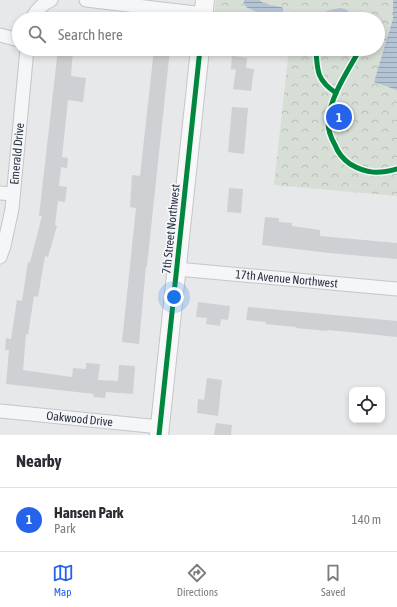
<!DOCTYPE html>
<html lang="en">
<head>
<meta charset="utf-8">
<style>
  body { margin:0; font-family:"Asap Condensed",sans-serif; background:#f2f2f3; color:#2b2b33 }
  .controls { position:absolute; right:12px; bottom:12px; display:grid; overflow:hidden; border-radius:8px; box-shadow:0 2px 6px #0003 }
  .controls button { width:36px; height:36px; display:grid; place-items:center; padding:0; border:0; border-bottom:1px solid #e1e1e2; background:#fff; color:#2b2b33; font:20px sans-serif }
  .you { position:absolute; left:174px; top:297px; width:14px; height:14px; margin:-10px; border:3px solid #fff; border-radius:50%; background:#1a73e8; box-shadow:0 0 0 6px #1a73e833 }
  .badge { display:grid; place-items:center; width:26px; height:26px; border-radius:50%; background:#2563eb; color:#fff; font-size:13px; font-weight:700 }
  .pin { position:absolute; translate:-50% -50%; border:2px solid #fff; box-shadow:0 1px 4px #0006 }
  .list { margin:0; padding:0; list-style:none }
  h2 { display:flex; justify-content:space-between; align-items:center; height:52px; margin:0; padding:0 16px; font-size:17px }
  h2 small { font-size:13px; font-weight:400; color:#7c7c81 }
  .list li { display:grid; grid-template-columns:26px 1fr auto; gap:12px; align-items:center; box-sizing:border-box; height:64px; padding:0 16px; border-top:1px solid #e1e1e2 }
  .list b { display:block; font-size:15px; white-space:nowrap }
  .list p { margin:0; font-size:13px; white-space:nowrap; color:#7c7c81 }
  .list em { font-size:13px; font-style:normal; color:#7c7c81 }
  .icon { flex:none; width:22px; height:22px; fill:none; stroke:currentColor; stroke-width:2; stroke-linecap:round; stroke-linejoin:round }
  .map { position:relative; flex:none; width:397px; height:435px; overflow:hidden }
  .search { position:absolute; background:#fff; box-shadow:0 2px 6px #0003; left:12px; right:12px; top:12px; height:44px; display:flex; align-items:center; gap:10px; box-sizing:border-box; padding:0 14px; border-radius:22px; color:#7c7c81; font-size:15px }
  .sheet { height:116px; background:#fff }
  nav { display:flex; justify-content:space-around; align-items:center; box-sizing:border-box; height:56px; border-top:1px solid #e1e1e2; background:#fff; font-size:11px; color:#7c7c81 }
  nav a { display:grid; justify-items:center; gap:2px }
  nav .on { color:#2563eb }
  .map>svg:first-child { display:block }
  .park { fill:url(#park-crowns) }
  .water { fill:url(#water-rules) }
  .building { fill:#ced0d3 }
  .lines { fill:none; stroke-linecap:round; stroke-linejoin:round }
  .street-casing { stroke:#c4c6c8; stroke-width:15 }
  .secondary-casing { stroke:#c4c6c8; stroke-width:20 }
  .street { stroke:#f5f6f7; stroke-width:13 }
  .secondary { stroke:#f8f8f8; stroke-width:18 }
  .cycleway-casing { stroke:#f4f6f9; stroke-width:8 }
  .cycleway { stroke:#00873e; stroke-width:5 }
  .labels { text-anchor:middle; stroke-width:3.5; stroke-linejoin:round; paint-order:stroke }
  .street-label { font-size:12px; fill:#2b3445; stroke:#f4f6f9 }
</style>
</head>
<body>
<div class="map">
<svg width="397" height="435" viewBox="0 0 397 435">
  <defs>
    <pattern id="park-crowns" width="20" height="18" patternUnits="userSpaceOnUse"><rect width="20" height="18" fill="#d6ded6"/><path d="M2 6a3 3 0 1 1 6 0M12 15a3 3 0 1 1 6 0" fill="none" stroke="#b8bfb9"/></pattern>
    <pattern id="water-rules" width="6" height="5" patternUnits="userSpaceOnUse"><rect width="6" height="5" fill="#b4c4d5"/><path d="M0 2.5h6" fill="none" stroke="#93a0af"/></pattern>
  </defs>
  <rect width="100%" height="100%" fill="#e6e8ea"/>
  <!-- park -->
  <path class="park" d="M216,0H397V196L274,185L289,49H378V19H214Z"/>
  <!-- water -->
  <g class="water">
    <path d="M244,0H259L265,4L281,7L283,8V14L280,19H273L246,7L244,4Z"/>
    <path d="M393,0H397V90L374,82L393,19Z"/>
    <path d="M340,8L345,9L348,11L349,19H328L326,11Z"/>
  </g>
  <!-- building -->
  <g class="building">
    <path d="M58,49H73L71,76L86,78L83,102L68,100L62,157L68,158L67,168L61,167L59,186L67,187L65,202L58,201L55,225L57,226L48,257L45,256L38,297L34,296L28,335L26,334L23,370L72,377L73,368L86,369V363L100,364L98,380L118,381L119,365L135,366L133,394L106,392L105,398L93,397L94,394L6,384L9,350H5L6,338L11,339L17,300L22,301L28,262H30L42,216H39Z"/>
    <path d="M154,49H170L147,266H146L139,344L122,342L136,208L130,207L132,175L140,176Z"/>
    <path d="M232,56L247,58L246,68L254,69L251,91L233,89L236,70L231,69Z"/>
    <path d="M232,107L248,108L244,154L228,152Z"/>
    <path d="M229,188L243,189L241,213L227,212Z"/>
    <path d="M265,217L279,218V222L292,223V226L320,230V236L397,243V259L329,253L262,245Z"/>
    <path d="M198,302L230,306L228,320L221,319L220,326L206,324L207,318L196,317Z"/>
    <path d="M248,307L397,321V337L328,330L327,331L296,328V327L265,324L266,322L246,320Z"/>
    <path d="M207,378L222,380L218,416L197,413L198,399L204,400Z"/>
    <path d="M216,423L232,425L231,435H214Z"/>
  </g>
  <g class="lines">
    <!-- street casing -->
    <g class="street-casing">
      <g id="street">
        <path d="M86,0L204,14"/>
        <path d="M32,19C36,10 42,4 51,0"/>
        <path d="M0,35L19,40"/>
        <path d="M0,193L13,194"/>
        <path id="s1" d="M0,257L4,246L12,209L27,49"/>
        <path id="s2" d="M177,269L397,289"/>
        <path id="s3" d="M0,411L160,427"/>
      </g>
    </g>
    <!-- secondary casing -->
    <g class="secondary-casing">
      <g id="secondary">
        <path d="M203,19L205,0"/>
        <path d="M159,435L200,49"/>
      </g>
    </g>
    <!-- street -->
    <use href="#street" class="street"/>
    <!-- secondary -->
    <use href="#secondary" class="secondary"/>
    <!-- cycleway casing -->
    <g class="cycleway-casing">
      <g id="cycleway">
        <path d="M316,49C317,71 317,80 336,93"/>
        <path d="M360,49C348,71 330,96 328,122C328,130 331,138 335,145C338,153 343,159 350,164C367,174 379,174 397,169"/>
        <path d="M159,435L200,49"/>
      </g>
    </g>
    <!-- cycleway -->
    <use href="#cycleway" class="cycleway"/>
  </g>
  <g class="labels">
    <!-- street labels -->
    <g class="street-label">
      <text dy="4" stroke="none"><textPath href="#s1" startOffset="105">Emerald Drive</textPath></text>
      <text transform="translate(171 229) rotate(-84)" y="4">7th Street Northwest</text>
      <text dy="4" stroke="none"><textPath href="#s2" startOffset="110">17th Avenue Northwest</textPath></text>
      <text dy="4" stroke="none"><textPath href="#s3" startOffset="80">Oakwood Drive</textPath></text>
    </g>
  </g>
</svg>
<div class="controls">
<button><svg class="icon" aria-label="locate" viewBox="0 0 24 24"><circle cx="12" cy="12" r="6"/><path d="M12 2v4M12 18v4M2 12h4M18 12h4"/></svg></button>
</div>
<div class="you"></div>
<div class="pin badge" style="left:339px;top:117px">1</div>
<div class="search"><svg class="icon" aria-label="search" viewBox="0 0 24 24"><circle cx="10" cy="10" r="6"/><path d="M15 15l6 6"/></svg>Search here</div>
</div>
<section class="sheet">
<h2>Nearby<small></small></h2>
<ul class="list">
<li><span class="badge">1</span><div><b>Hansen Park</b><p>Park</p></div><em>140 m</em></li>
</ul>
</section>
<nav>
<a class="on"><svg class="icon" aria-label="map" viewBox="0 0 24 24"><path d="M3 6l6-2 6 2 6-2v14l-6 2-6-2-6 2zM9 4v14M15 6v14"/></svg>Map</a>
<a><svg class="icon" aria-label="directions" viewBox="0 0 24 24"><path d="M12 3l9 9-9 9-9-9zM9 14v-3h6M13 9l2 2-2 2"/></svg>Directions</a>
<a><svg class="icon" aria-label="saved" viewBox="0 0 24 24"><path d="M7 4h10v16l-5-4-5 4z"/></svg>Saved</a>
</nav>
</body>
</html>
